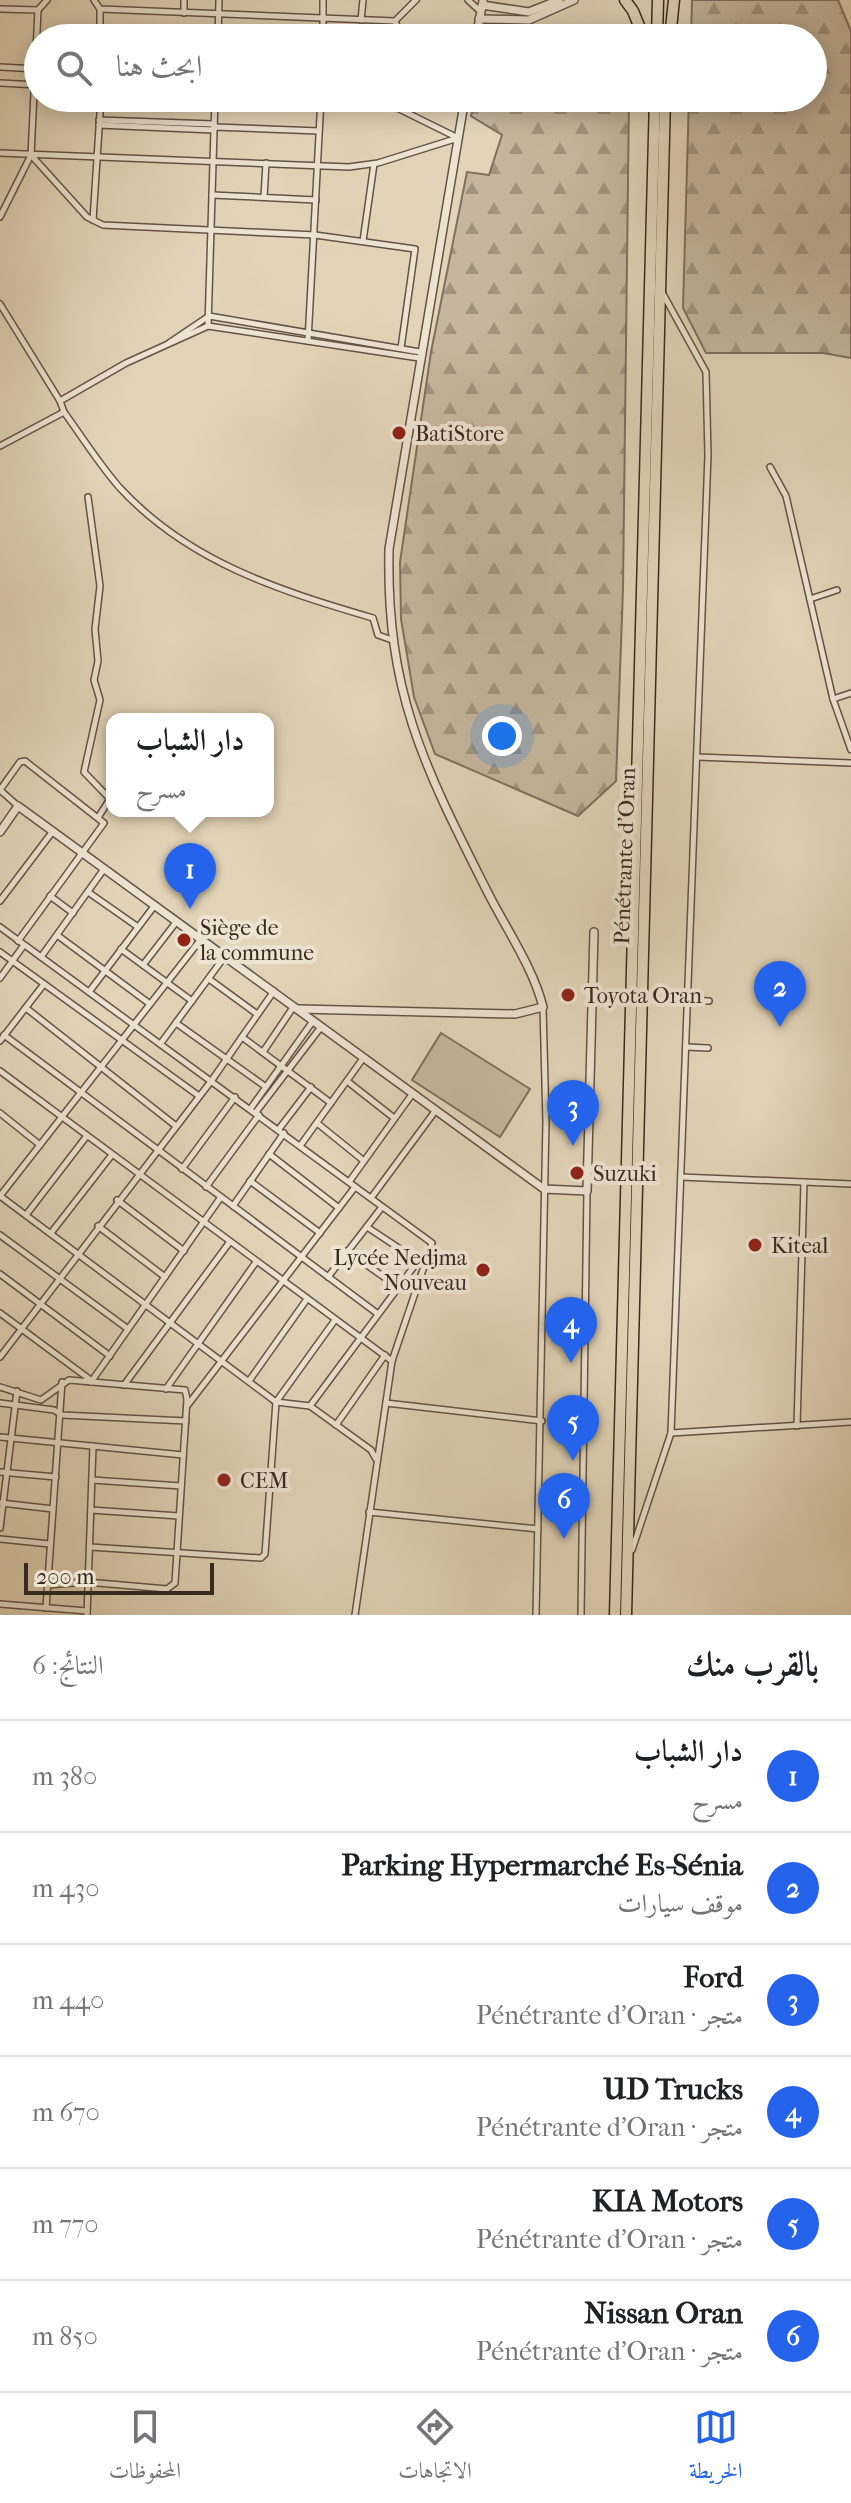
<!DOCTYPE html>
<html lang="ar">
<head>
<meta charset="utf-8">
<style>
  body { margin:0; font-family:"IM FELL French Canon",Amiri,serif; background:#f6f6f6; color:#202124; direction:rtl }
  .scale { position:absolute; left:24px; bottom:20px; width:190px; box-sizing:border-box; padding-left:8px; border:4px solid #392a21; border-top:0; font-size:22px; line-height:28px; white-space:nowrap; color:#392a21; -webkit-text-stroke:6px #ece3d1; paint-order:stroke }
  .you { position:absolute; left:502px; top:736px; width:28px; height:28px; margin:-20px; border:6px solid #fff; border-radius:50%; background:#1a73e8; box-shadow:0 0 0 12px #1a73e833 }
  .badge { display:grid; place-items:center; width:52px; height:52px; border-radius:50%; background:#2563eb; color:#fff; font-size:26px; font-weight:700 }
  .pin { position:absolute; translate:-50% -66px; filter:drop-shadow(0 2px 4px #0008) }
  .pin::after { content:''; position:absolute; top:42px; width:28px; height:24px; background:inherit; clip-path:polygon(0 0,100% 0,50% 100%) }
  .popup { position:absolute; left:106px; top:713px; width:168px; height:104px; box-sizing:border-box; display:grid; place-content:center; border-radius:16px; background:#fff; filter:drop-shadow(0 2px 6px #0005); font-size:26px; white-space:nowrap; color:#757577 }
  .popup b { font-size:30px; color:#202124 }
  .popup::after { content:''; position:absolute; left:50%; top:100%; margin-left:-16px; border:16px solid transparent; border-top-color:#fff }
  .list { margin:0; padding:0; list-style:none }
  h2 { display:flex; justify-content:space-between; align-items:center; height:104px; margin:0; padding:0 32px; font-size:34px }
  h2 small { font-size:26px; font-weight:400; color:#757577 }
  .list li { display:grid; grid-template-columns:52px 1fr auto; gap:24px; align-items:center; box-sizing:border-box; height:112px; padding:0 32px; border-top:2px solid #e0e0e0 }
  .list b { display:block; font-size:30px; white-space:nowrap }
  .list p { margin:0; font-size:26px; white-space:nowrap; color:#757577 }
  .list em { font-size:26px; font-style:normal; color:#757577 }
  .icon { flex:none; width:44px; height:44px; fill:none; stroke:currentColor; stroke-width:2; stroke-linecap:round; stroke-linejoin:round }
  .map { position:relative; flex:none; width:851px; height:1615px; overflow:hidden; direction:ltr }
  .search { position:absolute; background:#fff; box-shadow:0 4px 20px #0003; left:24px; right:24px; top:24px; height:88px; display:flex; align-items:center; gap:20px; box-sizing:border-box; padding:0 28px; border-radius:44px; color:#757577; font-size:30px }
  .sheet { height:776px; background:#fff }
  nav { display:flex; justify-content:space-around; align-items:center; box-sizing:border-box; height:112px; border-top:2px solid #e0e0e0; background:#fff; font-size:22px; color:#757577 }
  nav a { display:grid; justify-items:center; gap:4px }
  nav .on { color:#2563eb }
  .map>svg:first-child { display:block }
  .forest { fill:url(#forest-firs); stroke:#7f7060; stroke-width:2 }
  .green { fill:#c5b79e; stroke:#7f7060; stroke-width:2 }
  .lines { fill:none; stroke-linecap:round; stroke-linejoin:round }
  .minor-casing { stroke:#635447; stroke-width:8 }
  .tertiary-casing { stroke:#635447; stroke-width:10 }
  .motorway-casing { stroke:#392a21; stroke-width:13 }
  .minor { stroke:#ece3d1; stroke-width:5 }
  .tertiary { stroke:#ece3d1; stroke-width:7 }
  .motorway { stroke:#e2d4b8; stroke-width:10 }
  .poi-dot { fill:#8f2418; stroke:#ece3d1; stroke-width:3 }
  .labels { text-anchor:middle; stroke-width:8; stroke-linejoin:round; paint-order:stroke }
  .poi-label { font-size:22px; fill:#392a21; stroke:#ece3d1; text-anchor:start }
  .street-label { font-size:22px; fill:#392a21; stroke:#ece3d1 }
</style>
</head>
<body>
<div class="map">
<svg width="851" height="1615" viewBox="0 0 851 1615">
  <defs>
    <pattern id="forest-firs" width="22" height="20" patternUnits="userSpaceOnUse" patternTransform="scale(2)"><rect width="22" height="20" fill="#c5b79e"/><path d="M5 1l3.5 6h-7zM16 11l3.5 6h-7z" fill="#a19580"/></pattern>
  </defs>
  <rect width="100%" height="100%" fill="#e2d4b8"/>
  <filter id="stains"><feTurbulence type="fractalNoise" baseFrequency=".0025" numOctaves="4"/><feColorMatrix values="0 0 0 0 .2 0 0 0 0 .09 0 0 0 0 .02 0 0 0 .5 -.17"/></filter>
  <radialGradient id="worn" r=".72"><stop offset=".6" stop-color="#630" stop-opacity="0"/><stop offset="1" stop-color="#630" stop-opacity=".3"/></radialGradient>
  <!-- forest -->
  <g class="forest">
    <path d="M692,0H838L851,31V358L823,353H706L683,308L689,98H813V38H691Z"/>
    <path d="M475,98H629L623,589L616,781L578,816L435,754L414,697L401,619L400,562L431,352L467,172L489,175L502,135L471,116Z"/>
  </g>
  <!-- green -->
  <path class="green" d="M441,1033L530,1089L500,1137L412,1080Z"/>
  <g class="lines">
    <!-- minor casing -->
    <g class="minor-casing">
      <g id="minor">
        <path d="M94,0L100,9L395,21"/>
        <path d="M468,0L481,12"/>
        <path d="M0,9L38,10"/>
        <path d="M184,13V0"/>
        <path d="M361,20L363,0"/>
        <path d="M100,38V9"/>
        <path d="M218,38L219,0"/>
        <path d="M323,38V0"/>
        <path d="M402,38L395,21L416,0"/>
        <path d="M0,67L37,69"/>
        <path d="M0,83L38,85"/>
        <path d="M322,98L381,100L456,137"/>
        <path d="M99,120L214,124"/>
        <path d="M99,125L214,130"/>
        <path d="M214,127L319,131"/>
        <path d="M0,153L349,167L378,163L458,138"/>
        <path d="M31,155L87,217L103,225L315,235L415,249L401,348"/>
        <path d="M212,195L316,200"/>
        <path d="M264,197L266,163"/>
        <path d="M0,217L31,155L38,10L47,0"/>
        <path d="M93,220L101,98"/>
        <path d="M363,241L374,164"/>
        <path d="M0,304L60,401L126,363L208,326L419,358"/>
        <path d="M208,326L215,98"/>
        <path d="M308,341L321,98"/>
        <path d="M169,343L209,316L420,352"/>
        <path d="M60,401L64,412C82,437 99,464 119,487C188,562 278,590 373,618L378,635L392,640"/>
        <path d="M0,446L64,412"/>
        <path d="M770,467L786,496L833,699L851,750"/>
        <path d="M88,497L100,586L95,629L98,661L94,680L100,700L84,772L110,799L99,816"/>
        <path d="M810,599L837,590"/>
        <path d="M833,699L851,693"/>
        <path d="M697,757L851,763"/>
        <path d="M88,892L138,927"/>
        <path d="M50,896L73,913"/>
        <path d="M0,901L53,831"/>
        <path d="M0,927L432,1243L392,1361L355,1615"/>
        <path d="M57,935L150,1004"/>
        <path d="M18,941L104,823L25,761L20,762L0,790L18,806"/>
        <path d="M121,949L192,1001"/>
        <path d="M0,952L199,1096"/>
        <path d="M41,957L104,869"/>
        <path d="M143,965L177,921"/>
        <path d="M0,978L24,945"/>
        <path d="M209,979L257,1014"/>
        <path d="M89,992L155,905"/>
        <path d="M688,1000L709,1001"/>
        <path d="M26,1008L176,1126"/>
        <path d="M176,1023L266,1087"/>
        <path d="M4,1035L378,1314"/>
        <path d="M242,1037L331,1103"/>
        <path d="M0,1041L44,984"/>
        <path d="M161,1043L225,956"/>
        <path d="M686,1047L708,1048"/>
        <path d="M263,1052L294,1006"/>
        <path d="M0,1071L392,1361"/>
        <path d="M347,1081L394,1118"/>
        <path d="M251,1108L313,1021"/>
        <path d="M256,1112L321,1027"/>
        <path d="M0,1113L40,1145"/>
        <path d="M317,1123L364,1161"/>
        <path d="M279,1129L311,1087"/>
        <path d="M300,1146L364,1057"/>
        <path d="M269,1154L339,1208"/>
        <path d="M182,1169L235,1097"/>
        <path d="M681,1177L851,1184"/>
        <path d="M250,1181L320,1233"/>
        <path d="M349,1182L413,1093"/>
        <path d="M206,1187L259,1115"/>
        <path d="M0,1196L276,1402L310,1406L371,1450L376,1459"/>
        <path d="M0,1196L201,939"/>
        <path d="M371,1198L436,1110"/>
        <path d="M117,1200L184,1251"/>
        <path d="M233,1206L284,1133"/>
        <path d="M26,1215L86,1137"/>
        <path d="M98,1226L165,1277"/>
        <path d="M367,1227L426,1266"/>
        <path d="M51,1233L111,1156"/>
        <path d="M0,1235L128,1329"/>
        <path d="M347,1251L398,1287"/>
        <path d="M0,1274L110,1356"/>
        <path d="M328,1277L382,1207"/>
        <path d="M0,1313L92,1381"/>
        <path d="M0,1357L212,1080L274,991"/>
        <path d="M249,1381L307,1299"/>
        <path d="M91,1382L221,1197"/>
        <path d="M124,1385L229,1243"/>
        <path d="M0,1387L41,1400L69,1380L185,1390L187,1399L175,1583L167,1589L87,1582L47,1585"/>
        <path d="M166,1389L256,1262"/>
        <path d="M0,1403L54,1410L62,1415L186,1421"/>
        <path d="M386,1403L542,1421"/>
        <path d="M187,1406L355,1187"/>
        <path d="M310,1406L418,1261"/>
        <path d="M336,1425L385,1355"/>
        <path d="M797,1426L804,1182"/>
        <path d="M671,1433L851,1422"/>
        <path d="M0,1437L183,1455"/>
        <path d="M0,1472L56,1477"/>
        <path d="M92,1480L181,1486"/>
        <path d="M1,1503L53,1509"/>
        <path d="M91,1510L179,1516"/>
        <path d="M369,1512L538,1529"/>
        <path d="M0,1528L17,1391"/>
        <path d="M0,1539L50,1544"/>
        <path d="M90,1547L261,1558L265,1554L276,1402L335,1320"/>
        <path d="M632,1550L671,1433L708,455L706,372L663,294"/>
        <path d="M0,1604L87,1611"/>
        <path d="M46,1608L62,1382"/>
        <path d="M87,1615L93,1446"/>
        <path d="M536,1615L546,1121L543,1007"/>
        <path d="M581,1615L587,1191"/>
      </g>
    </g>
    <!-- tertiary casing -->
    <g class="tertiary-casing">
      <g id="tertiary">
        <path d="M482,5L529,12L559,0"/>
        <path d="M479,19L529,20L574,0"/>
        <path d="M476,38L483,1"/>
        <path d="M0,832L18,806L544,1189L587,1191L594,932"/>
        <path d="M299,1009L515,1014L543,1007C533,967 505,927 487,891C424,766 386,693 389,549L465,98"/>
      </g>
    </g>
    <!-- motorway casing -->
    <g class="motorway-casing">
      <g id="motorway">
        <path d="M625,0L633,11L644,38"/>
        <path d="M657,38L658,0"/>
        <path d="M670,38L674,0"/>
        <path d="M615,1615L655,98"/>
        <path d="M626,1615L665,98"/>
      </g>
    </g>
    <!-- minor -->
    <use href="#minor" class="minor"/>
    <!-- tertiary -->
    <use href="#tertiary" class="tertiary"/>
    <!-- motorway -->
    <use href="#motorway" class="motorway"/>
  </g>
  <!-- markers -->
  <g class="poi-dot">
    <circle cx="399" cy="433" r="8"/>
    <circle cx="184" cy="940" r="8"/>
    <circle cx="568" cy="995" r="8"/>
    <circle cx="577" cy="1173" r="8"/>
    <circle cx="755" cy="1245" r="8"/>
    <circle cx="483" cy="1270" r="8"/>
    <circle cx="224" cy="1480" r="8"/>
  </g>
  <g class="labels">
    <!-- poi labels -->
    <g class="poi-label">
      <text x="415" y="441">BatiStore</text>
      <text x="200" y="935">Siège de<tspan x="200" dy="25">la commune</tspan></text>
      <text x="584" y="1003">Toyota Oran</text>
      <text x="593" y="1181">Suzuki</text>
      <text x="771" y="1253">Kiteal</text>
      <text x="467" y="1265" text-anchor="end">Lycée Nedjma<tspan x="467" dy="25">Nouveau</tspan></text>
      <text x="240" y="1488">CEM</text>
    </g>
    <!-- street labels -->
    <g class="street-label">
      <text transform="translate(624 856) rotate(-88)" y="8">Pénétrante d'Oran</text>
    </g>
  </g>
  <rect width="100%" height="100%" filter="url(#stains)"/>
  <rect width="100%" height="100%" fill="url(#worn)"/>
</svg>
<div class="scale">200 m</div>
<div class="you"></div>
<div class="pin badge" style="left:190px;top:909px">1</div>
<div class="popup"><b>دار الشباب</b>مسرح</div>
<div class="pin badge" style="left:780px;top:1027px">2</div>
<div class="pin badge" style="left:573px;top:1146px">3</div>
<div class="pin badge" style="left:571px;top:1363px">4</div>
<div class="pin badge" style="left:573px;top:1461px">5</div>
<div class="pin badge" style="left:564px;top:1539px">6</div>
<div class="search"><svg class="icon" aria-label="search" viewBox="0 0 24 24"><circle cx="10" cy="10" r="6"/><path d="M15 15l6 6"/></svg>ابحث هنا</div>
</div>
<section class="sheet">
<h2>بالقرب منك<small>النتائج: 6</small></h2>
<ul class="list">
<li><span class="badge">1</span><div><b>دار الشباب</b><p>مسرح</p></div><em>380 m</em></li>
<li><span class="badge">2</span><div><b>Parking Hypermarché Es-Sénia</b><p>موقف سيارات</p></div><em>430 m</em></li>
<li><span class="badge">3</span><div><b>Ford</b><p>متجر · Pénétrante d'Oran</p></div><em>440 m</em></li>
<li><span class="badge">4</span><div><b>UD Trucks</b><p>متجر · Pénétrante d'Oran</p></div><em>670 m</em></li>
<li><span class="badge">5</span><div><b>KIA Motors</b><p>متجر · Pénétrante d'Oran</p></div><em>770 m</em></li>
<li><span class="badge">6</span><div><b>Nissan Oran</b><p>متجر · Pénétrante d'Oran</p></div><em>850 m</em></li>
</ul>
</section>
<nav>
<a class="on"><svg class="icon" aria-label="map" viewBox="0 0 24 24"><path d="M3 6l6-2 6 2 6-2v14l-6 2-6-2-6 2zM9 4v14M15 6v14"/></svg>الخريطة</a>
<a><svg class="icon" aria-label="directions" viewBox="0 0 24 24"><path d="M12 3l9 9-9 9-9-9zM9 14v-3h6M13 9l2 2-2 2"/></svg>الاتجاهات</a>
<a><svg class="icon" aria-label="saved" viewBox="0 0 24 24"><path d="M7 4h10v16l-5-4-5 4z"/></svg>المحفوظات</a>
</nav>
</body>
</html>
